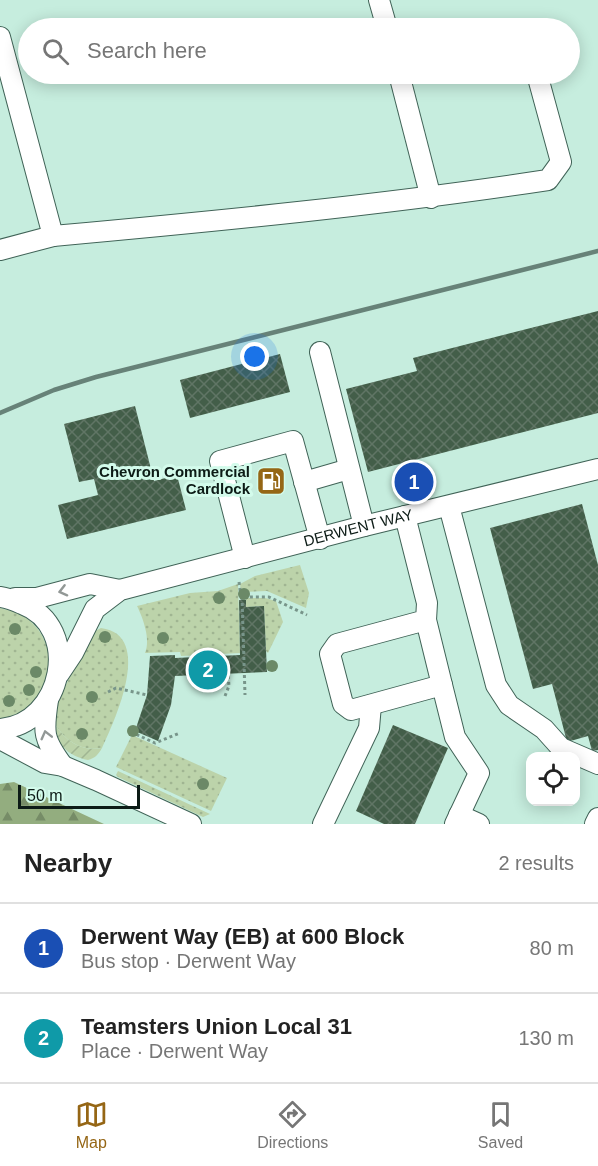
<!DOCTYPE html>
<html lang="en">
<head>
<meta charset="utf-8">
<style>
  body { margin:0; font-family:Helvetica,sans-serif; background:#f6f6f6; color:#222 }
  .controls { position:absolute; right:18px; bottom:18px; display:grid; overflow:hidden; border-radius:12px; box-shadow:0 3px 15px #0003 }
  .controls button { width:54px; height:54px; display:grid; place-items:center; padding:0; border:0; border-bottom:2px solid #e0e0e0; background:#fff; color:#222; font:30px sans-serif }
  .scale { position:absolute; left:18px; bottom:15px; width:122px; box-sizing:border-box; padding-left:6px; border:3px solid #0c1b16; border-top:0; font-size:16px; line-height:21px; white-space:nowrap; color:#0c1b16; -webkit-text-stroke:4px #d3fbeb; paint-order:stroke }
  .you { position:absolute; left:255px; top:357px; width:21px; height:21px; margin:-15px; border:4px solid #fff; border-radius:50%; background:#1a73e8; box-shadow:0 0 0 9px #1a73e833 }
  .badge { display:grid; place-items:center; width:39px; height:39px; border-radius:50%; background:#956615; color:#fff; font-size:20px; font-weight:700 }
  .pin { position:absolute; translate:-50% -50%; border:3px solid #fff; box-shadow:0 2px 6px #0006 }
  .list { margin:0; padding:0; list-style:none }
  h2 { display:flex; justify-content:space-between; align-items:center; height:78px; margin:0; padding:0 24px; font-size:26px }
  h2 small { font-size:20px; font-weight:400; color:#767676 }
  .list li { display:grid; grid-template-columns:39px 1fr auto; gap:18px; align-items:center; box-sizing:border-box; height:90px; padding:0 24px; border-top:2px solid #e0e0e0 }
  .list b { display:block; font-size:22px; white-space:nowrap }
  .list p { margin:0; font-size:20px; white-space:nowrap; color:#767676 }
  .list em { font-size:20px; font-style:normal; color:#767676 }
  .icon { flex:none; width:33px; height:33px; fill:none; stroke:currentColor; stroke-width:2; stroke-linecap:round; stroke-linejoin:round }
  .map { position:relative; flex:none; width:598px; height:824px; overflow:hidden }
  .search { position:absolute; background:#fff; box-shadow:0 3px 15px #0003; left:18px; right:18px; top:18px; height:66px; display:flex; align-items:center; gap:15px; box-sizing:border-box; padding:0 21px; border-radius:33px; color:#767676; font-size:22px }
  .sheet { height:258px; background:#fff }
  nav { display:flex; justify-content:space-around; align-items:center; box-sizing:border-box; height:84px; border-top:2px solid #e0e0e0; background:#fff; font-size:16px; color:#767676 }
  nav a { display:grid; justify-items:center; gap:3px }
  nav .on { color:#956615 }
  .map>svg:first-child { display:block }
  .grass { fill:url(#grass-dots) }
  .forest { fill:url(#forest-firs) }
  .garden { fill:url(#garden-furrows) }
  .building { fill:url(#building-cross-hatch) }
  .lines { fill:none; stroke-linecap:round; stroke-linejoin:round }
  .minor-casing { stroke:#406357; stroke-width:22 }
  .path { stroke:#78958a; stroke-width:3; stroke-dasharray:3 3; stroke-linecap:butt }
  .minor { stroke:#fff; stroke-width:20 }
  .rail { stroke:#678278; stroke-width:4.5 }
  .tree { fill:#6b8967 }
  .oneway { stroke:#929896 }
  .labels { text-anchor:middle; stroke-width:6; stroke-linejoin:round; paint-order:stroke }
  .poi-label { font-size:15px; font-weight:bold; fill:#0c1b16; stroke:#d3fbeb; text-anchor:end }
  .street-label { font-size:15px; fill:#0c1b16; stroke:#d3fbeb }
</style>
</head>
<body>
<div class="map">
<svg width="598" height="824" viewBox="0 0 598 824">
  <defs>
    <pattern id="grass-dots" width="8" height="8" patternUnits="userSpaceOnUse" patternTransform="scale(1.5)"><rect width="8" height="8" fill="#bcd3aa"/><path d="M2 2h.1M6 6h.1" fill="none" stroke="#a0b592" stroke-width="1.8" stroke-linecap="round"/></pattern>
    <pattern id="forest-firs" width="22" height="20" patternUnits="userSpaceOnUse" patternTransform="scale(1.5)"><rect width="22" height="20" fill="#93ad7f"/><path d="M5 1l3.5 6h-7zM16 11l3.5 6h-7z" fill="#768c67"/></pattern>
    <pattern id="garden-furrows" width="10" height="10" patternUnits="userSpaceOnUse" patternTransform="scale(1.5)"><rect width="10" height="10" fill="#bcd3aa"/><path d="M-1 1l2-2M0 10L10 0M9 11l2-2" fill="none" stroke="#a0b592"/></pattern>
    <pattern id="building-cross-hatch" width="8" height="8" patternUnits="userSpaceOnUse" patternTransform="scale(1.5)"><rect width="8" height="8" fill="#435e49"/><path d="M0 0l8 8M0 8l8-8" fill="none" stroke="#607565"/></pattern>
  </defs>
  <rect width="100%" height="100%" fill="#c6edde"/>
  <!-- grass -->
  <g class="grass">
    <path d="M300,565L309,593L306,608L267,591L241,592L240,584L255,576Z"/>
    <path d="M238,584L240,653L181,656L180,652L145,653C151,640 143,618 137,606L190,593L218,591Z"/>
    <path d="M246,598H265L276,601L283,622L268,653L266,651L264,606L246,607Z"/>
    <path d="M0,608C6,610 13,611 18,613C53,630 60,677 33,704C24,713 12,716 0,719Z"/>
    <path d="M101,628C155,635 114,722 102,748C80,752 64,740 53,721L58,701L91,633Z"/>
    <path d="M132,735L227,778L211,811L116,767Z"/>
    <path d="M118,771L210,814L203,817L118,777L116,775Z"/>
  </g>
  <!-- forest -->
  <path class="forest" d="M14,782L104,824H0V784Z"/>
  <!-- garden -->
  <path class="garden" d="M53,721C64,740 80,752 102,748C98,755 95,758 88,760C67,756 55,743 53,721Z"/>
  <!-- building -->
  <g class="building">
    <path d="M598,311V413L368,472L346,389L417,371L413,358Z"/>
    <path d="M280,354L290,392L190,418L180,380Z"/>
    <path d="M135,406L154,481L177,475L186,510L67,539L58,505L98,495L94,479L79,482L64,424Z"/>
    <path d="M582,504L598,565V750L592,751L588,736L567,742L552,684L533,689L490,528Z"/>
    <path d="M239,600H246V607L264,606L267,672L175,676L171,705L158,741L135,731L147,695L150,656L175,655V658L240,655Z"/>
    <path d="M393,725L448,748L415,824H384L356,811Z"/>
  </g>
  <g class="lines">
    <!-- minor casing -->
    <g class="minor-casing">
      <g id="minor">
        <path d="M379,0L387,28"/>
        <path d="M0,37L53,236L0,250"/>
        <path d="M399,74L431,198"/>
        <path d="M53,236C218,221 383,205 548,180L561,162L537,74"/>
        <path d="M320,352L364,526"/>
        <path d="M304,482L349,469"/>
        <path d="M449,506L496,685L509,705L544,729L561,748L598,764"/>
        <path d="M405,516L427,603L426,620L337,644L330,654L343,704L351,710L442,685L426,620"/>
        <path d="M245,558L220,461L293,441L320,539"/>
        <path d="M0,597C8,598 15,601 22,604C83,627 63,725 0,729"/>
        <path d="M15,598H37L90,584L120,590"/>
        <path id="s1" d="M59,674L73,653L95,609L120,590L364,526L598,469"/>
        <path d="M442,685L455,737L479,773L455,824"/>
        <path d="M48,700C43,733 43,739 63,766"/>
        <path d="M0,739L45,763L63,766L96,780L191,824"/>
        <path d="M459,815L479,824"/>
        <path d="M323,824L369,728L371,705"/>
        <path d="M595,824L598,818"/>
      </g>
    </g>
    <!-- path -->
    <g class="path">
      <path d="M239,582L241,597H269L307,615"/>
      <path d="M242,597L245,695"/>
      <path d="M108,692L116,688L147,695"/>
      <path d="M225,696L229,686L228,673"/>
      <path d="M131,732L155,743L180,733"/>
    </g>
    <!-- minor -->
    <use href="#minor" class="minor"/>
    <!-- rail -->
    <path class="rail" d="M0,413L54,390L96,377L598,251"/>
  </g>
  <!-- trees -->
  <g class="tree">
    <circle cx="244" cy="594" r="6"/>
    <circle cx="219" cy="598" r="6"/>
    <circle cx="15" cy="629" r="6"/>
    <circle cx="105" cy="637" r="6"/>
    <circle cx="163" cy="638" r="6"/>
    <circle cx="272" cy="666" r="6"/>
    <circle cx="36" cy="672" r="6"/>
    <circle cx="29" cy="690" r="6"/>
    <circle cx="92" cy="697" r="6"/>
    <circle cx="9" cy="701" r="6"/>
    <circle cx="133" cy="731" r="6"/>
    <circle cx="82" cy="734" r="6"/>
    <circle cx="203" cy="784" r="6"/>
  </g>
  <!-- one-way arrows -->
  <defs><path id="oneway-chevron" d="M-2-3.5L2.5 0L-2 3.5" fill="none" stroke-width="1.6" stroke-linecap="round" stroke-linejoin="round" transform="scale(1.5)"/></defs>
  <g class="oneway">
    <use href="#oneway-chevron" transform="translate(63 591) rotate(166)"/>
    <use href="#oneway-chevron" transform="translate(46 735) rotate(-104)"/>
  </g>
  <!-- icons -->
  <defs>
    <g id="fuel-square" transform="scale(1.5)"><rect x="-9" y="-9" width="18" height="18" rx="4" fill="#956615" stroke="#d3fbeb"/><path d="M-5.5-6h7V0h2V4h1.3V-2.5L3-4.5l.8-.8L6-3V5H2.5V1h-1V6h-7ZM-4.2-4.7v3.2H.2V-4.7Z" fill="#fff"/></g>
  </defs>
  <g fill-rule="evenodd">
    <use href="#fuel-square" x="271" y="481"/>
  </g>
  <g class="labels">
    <!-- poi labels -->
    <g class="poi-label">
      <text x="250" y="477">Chevron Commercial<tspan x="250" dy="17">Cardlock</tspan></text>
    </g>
    <!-- street labels -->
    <g class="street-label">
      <text dy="5" stroke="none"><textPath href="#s1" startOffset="352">DERWENT WAY</textPath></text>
    </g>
  </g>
</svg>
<div class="controls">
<button><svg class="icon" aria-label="locate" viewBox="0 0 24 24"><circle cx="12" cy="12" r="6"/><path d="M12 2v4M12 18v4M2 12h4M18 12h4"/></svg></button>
</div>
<div class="scale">50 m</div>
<div class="you"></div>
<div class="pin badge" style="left:414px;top:482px;background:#1a4fb4">1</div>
<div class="pin badge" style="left:208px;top:670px;background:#0f9aa8">2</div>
<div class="search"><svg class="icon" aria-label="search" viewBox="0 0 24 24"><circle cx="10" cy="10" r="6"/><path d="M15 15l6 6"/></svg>Search here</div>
</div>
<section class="sheet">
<h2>Nearby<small>2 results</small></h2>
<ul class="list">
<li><span class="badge" style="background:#1a4fb4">1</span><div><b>Derwent Way (EB) at 600 Block</b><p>Bus stop · Derwent Way</p></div><em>80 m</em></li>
<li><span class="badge" style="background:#0f9aa8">2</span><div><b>Teamsters Union Local 31</b><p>Place · Derwent Way</p></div><em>130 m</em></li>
</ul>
</section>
<nav>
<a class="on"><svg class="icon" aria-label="map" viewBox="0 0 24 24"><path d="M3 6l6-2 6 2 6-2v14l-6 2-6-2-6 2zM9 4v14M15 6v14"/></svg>Map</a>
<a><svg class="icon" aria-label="directions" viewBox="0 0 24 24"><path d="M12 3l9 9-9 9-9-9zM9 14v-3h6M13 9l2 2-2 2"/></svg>Directions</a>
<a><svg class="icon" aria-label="saved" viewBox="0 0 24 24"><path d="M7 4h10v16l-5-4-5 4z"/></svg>Saved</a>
</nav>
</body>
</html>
